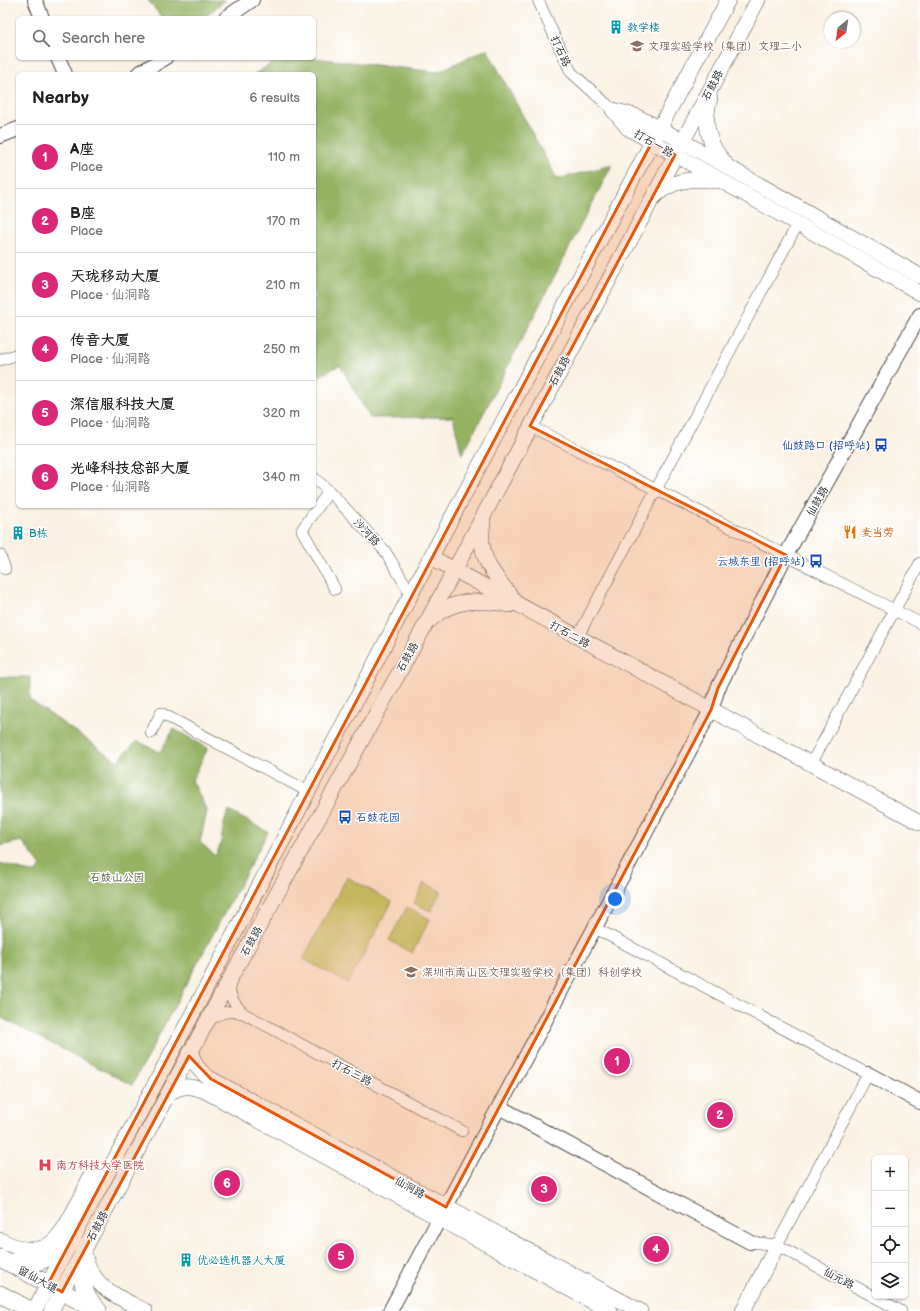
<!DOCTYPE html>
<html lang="en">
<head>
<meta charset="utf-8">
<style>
  body { margin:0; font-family:"Balsamiq Sans","LXGW WenKai TC",sans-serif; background:#f6f6f6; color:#202124 }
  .controls { position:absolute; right:12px; bottom:12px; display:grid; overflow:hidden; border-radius:6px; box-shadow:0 1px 3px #0004 }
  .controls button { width:36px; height:36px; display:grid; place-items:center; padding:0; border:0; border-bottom:1px solid #e0e0e0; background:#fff; color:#202124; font:20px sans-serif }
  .compass { position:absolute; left:824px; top:12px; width:36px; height:36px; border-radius:50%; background:#fff; box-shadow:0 1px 3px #0004; rotate:209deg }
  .you { position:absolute; left:615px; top:899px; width:14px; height:14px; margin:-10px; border:3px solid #fff; border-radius:50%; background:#1a73e8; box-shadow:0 0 0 6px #1a73e833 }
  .badge { display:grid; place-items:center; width:26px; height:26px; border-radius:50%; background:#db2777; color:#fff; font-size:13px; font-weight:700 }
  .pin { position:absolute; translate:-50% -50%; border:2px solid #fff; box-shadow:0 1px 4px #0006 }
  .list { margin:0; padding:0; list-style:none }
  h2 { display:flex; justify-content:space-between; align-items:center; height:52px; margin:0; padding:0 16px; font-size:17px }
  h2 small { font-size:13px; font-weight:400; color:#757577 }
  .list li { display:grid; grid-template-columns:26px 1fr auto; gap:12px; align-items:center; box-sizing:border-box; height:64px; padding:0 16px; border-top:1px solid #e0e0e0 }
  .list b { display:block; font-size:15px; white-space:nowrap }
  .list p { margin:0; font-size:13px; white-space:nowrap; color:#757577 }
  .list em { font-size:13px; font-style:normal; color:#757577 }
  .icon { flex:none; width:22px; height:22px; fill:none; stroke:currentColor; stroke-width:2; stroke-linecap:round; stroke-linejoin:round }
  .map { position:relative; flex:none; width:920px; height:1311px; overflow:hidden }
  .search { position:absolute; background:#fff; box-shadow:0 1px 3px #0004; left:16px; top:16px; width:300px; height:44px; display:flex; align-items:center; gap:10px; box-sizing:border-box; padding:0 14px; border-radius:6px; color:#757577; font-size:15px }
  .panel { position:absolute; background:#fff; box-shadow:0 1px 3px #0004; left:16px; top:72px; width:300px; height:436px; border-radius:6px }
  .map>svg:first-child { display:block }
  .green { fill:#bccf72; stroke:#747d4e }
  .forest { fill:#95b264; stroke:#606e48 }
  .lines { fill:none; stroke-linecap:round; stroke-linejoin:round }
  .minor-casing { stroke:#4a4947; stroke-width:12 }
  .tertiary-casing { stroke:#4a4947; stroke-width:16 }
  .secondary-casing { stroke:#4a4947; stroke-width:16 }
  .primary-casing { stroke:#4a4947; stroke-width:18 }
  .minor { stroke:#fff; stroke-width:11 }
  .tertiary { stroke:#fff; stroke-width:14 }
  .secondary { stroke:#fff; stroke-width:15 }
  .primary { stroke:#fff; stroke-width:17 }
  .marked { fill:#e8590c; fill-opacity:0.2; stroke:#e8590c; stroke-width:3; stroke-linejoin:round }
  .labels { text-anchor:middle; stroke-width:3; stroke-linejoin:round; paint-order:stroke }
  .culture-label { font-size:11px; fill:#0d838f; stroke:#fff; text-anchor:start }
  .education-label { font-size:11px; fill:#785e54; stroke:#fff; text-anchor:start }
  .street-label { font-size:11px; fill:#2b2b2b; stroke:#fff }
  .transit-label { font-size:11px; fill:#164399; stroke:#fff; text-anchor:end }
  .food-label { font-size:11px; fill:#c56008; stroke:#fff; text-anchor:start }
  .park-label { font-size:11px; fill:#565c40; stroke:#fff }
  .health-label { font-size:11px; fill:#be3a42; stroke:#fff; text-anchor:start }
</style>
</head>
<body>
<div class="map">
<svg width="920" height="1311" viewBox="0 0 920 1311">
  <rect width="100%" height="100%" fill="#fff"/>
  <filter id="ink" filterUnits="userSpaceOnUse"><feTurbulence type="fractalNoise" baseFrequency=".025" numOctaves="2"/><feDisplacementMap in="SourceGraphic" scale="8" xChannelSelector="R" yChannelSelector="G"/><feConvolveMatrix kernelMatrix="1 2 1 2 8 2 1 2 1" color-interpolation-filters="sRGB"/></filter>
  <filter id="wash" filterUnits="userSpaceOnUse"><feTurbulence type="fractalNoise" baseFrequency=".012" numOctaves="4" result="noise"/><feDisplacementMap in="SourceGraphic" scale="16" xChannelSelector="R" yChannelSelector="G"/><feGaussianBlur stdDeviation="0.9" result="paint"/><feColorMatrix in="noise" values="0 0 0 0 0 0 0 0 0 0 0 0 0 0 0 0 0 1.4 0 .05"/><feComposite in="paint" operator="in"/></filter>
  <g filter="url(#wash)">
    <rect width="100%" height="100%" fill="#f9f1e3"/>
    <!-- green -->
    <g class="green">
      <path d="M347,877L392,902L348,983L303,959Z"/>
      <path d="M424,883L441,891L431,911L414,903Z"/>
      <path d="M407,907L430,919L412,953L389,940Z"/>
    </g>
    <!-- forest -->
    <g class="forest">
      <path d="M148,0H225L204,18H162Z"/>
      <path d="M487,49L557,179L612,165L462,455L453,417L370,418L340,365L314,379V74H254L281,58H314L437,72Z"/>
      <path d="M0,677H30V700L117,761L137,741L160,752L174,729L208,748L192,780L207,811L200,842L215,856C225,842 220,825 229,811L268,832L132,1085L0,1017V863L25,871L37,872L41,866L22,841L0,846Z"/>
    </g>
  </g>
  <g filter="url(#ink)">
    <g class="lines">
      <!-- minor casing -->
      <g class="minor-casing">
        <g id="minor">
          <path d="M538,0L571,72L613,110"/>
          <path d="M0,360L18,354"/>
          <path d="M530,426L920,623"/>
          <path d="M314,478L329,491L385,551L411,594"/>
          <path d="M329,491L302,530L335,589"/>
          <path d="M0,555L5,569"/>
          <path d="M577,638L797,225"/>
          <path d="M151,733L161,713L309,792"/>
          <path d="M811,764L920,563"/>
          <path d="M595,928L868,1074L777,1245"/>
          <path d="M230,981C228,995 233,1003 243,1013L462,1131"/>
          <path d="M207,1022C219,1012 228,1010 243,1013"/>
          <path d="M750,1242L777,1245L901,1311"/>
        </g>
      </g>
      <!-- tertiary casing -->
      <g class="tertiary-casing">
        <g id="tertiary">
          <path d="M35,0L42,18"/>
          <path d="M226,18L252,0"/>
          <path d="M58,58L65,74"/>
          <path d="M138,74L165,58"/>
          <path d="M0,136L18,129"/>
          <path d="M868,1074L920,1102"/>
          <path d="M499,1107L750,1242"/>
          <path d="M390,1311L711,710L718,688L786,555L920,315"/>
        </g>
      </g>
      <!-- secondary casing -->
      <g class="secondary-casing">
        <g id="secondary">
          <path d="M710,98C703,122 708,145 725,163"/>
          <path d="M613,110L628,128L920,293"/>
          <path d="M613,110L635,116L659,128L920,276"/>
          <path d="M654,197C671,180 692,177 715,181"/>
          <path d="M483,522C477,559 493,573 514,600"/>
          <path d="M431,557L920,823"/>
          <path d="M430,620C454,597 480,600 510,605"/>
          <path d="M191,1052C194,1065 200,1072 211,1079L640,1311"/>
          <path d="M169,1093C182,1085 190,1085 205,1091L610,1311"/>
          <path d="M0,1240C51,1267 61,1234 83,1194C85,1189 89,1179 93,1175C97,1172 105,1170 110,1168"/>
          <path d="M84,1253C92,1288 115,1295 145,1311"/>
          <path d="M34,1311L203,994L411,594L728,0"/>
          <path d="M51,1311L230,979L422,631L758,0"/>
          <path d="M743,1311L777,1245"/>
        </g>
      </g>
      <!-- primary casing -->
      <g class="primary-casing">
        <g id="primary">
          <path d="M83,1251C79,1273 81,1293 98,1310"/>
          <path d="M0,1258L98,1311"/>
          <path d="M12,1262C37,1268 56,1256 73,1238"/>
          <path d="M0,1294L32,1311"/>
        </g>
      </g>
      <!-- minor -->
      <use href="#minor" class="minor"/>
      <!-- tertiary -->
      <use href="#tertiary" class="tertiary"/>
      <!-- secondary -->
      <use href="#secondary" class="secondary"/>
      <!-- primary -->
      <use href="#primary" class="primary"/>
    </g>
  </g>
  <!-- marked area -->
  <path class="marked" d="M652,142L675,155L530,426L786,555L718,688L711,710L446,1207L211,1079L189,1056L62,1292L48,1284Z"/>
  <!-- icons -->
  <defs>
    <g id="building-bare" transform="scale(1.08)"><path d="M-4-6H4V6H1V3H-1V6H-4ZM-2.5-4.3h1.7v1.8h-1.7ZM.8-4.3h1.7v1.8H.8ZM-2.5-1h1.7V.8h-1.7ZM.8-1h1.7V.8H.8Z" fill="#0f9aa8" stroke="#fff" stroke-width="2.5" paint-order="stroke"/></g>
    <g id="school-bare" transform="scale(1.08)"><path d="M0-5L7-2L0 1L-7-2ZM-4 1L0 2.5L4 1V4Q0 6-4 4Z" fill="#8d6e63" stroke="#fff" stroke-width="2.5" paint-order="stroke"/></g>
    <g id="bus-bare" transform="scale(1.08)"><path d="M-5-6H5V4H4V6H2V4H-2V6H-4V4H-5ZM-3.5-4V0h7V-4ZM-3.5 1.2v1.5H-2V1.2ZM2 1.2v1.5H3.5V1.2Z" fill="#1a4fb4" stroke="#fff" stroke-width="2.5" paint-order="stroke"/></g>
    <g id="restaurant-bare" transform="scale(1.08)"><path d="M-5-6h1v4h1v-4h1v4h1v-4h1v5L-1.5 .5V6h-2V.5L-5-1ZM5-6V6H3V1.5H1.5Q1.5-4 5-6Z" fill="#e8710a" stroke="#fff" stroke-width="2.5" paint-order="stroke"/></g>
    <g id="hospital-bare" transform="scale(1.08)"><path d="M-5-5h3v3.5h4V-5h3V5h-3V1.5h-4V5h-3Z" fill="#e0444e" stroke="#fff" stroke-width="2.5" paint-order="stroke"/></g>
  </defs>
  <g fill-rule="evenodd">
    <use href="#building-bare" x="616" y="27"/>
    <use href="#school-bare" x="637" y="46"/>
    <use href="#bus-bare" x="881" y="445"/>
    <use href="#restaurant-bare" x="850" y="532"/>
    <use href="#building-bare" x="18" y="533"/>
    <use href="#bus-bare" x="816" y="561"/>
    <use href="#bus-bare" x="345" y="817"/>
    <use href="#school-bare" x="411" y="972"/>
    <use href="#hospital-bare" x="45" y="1165"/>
    <use href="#building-bare" x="186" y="1260"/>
  </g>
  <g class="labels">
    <!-- culture labels -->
    <g class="culture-label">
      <text x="627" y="31">教学楼</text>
      <text x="29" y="537">B栋</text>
      <text x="197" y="1264">优必选机器人大厦</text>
    </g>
    <!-- education labels -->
    <g class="education-label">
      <text x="648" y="50">文理实验学校（集团）文理二小</text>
      <text x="422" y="976">深圳市南山区文理实验学校（集团）科创学校</text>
    </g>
    <!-- street labels -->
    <g class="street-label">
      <text transform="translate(561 51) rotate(65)" y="4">打石路</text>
      <text transform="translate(712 85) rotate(-62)" y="4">石鼓路</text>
      <text transform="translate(654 143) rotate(30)" y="4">打石一路</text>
      <text transform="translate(559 371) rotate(-62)" y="4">石鼓路</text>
      <text transform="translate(817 501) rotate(-61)" y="4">仙鼓路</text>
      <text transform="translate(367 532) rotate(47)" y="4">沙河路</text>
      <text transform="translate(570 634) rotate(29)" y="4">打石二路</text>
      <text transform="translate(407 657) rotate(-61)" y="4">石鼓路</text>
      <text transform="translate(251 941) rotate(-61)" y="4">石鼓路</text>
      <text transform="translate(352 1072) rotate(28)" y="4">打石三路</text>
      <text transform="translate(410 1187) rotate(29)" y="4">仙洞路</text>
      <text transform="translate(97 1226) rotate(-62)" y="4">石鼓路</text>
      <text transform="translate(839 1278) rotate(28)" y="4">仙元路</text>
      <text transform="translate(38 1279) rotate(28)" y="4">留仙大道</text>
    </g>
    <!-- transit labels -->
    <g class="transit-label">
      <text x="870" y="449">仙鼓路口 (招呼站)</text>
      <text x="805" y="565">云城东里 (招呼站)</text>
      <text x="356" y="821" text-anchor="start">石鼓花园</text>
    </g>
    <!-- food labels -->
    <g class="food-label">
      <text x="861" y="536">麦当劳</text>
    </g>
    <!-- park labels -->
    <g class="park-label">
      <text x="117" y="881">石鼓山公园</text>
    </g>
    <!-- health labels -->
    <g class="health-label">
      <text x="56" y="1169">南方科技大学医院</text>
    </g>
  </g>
</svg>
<div class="controls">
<button>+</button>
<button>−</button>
<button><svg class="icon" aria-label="locate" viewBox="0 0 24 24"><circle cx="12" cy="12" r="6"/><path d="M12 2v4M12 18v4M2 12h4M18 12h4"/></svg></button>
<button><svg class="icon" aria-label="layers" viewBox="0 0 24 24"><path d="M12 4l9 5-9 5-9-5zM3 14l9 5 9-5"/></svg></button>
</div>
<svg class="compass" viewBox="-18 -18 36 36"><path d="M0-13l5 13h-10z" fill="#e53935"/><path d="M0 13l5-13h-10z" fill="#757577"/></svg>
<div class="you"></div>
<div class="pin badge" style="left:617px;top:1061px">1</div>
<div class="pin badge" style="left:720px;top:1115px">2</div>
<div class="pin badge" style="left:544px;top:1189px">3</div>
<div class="pin badge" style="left:656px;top:1249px">4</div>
<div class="pin badge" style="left:341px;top:1256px">5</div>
<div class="pin badge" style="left:227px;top:1183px">6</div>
<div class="search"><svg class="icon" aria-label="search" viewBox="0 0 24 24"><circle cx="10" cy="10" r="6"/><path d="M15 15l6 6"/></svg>Search here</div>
<section class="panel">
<h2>Nearby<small>6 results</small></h2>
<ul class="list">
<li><span class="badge">1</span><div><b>A座</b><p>Place</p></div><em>110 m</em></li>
<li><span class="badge">2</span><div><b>B座</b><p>Place</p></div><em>170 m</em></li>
<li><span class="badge">3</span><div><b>天珑移动大厦</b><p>Place · 仙洞路</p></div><em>210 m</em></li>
<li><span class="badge">4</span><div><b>传音大厦</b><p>Place · 仙洞路</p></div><em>250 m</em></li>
<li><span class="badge">5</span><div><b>深信服科技大厦</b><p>Place · 仙洞路</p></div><em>320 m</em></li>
<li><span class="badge">6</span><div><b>光峰科技总部大厦</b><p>Place · 仙洞路</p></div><em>340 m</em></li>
</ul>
</section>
</div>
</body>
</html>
